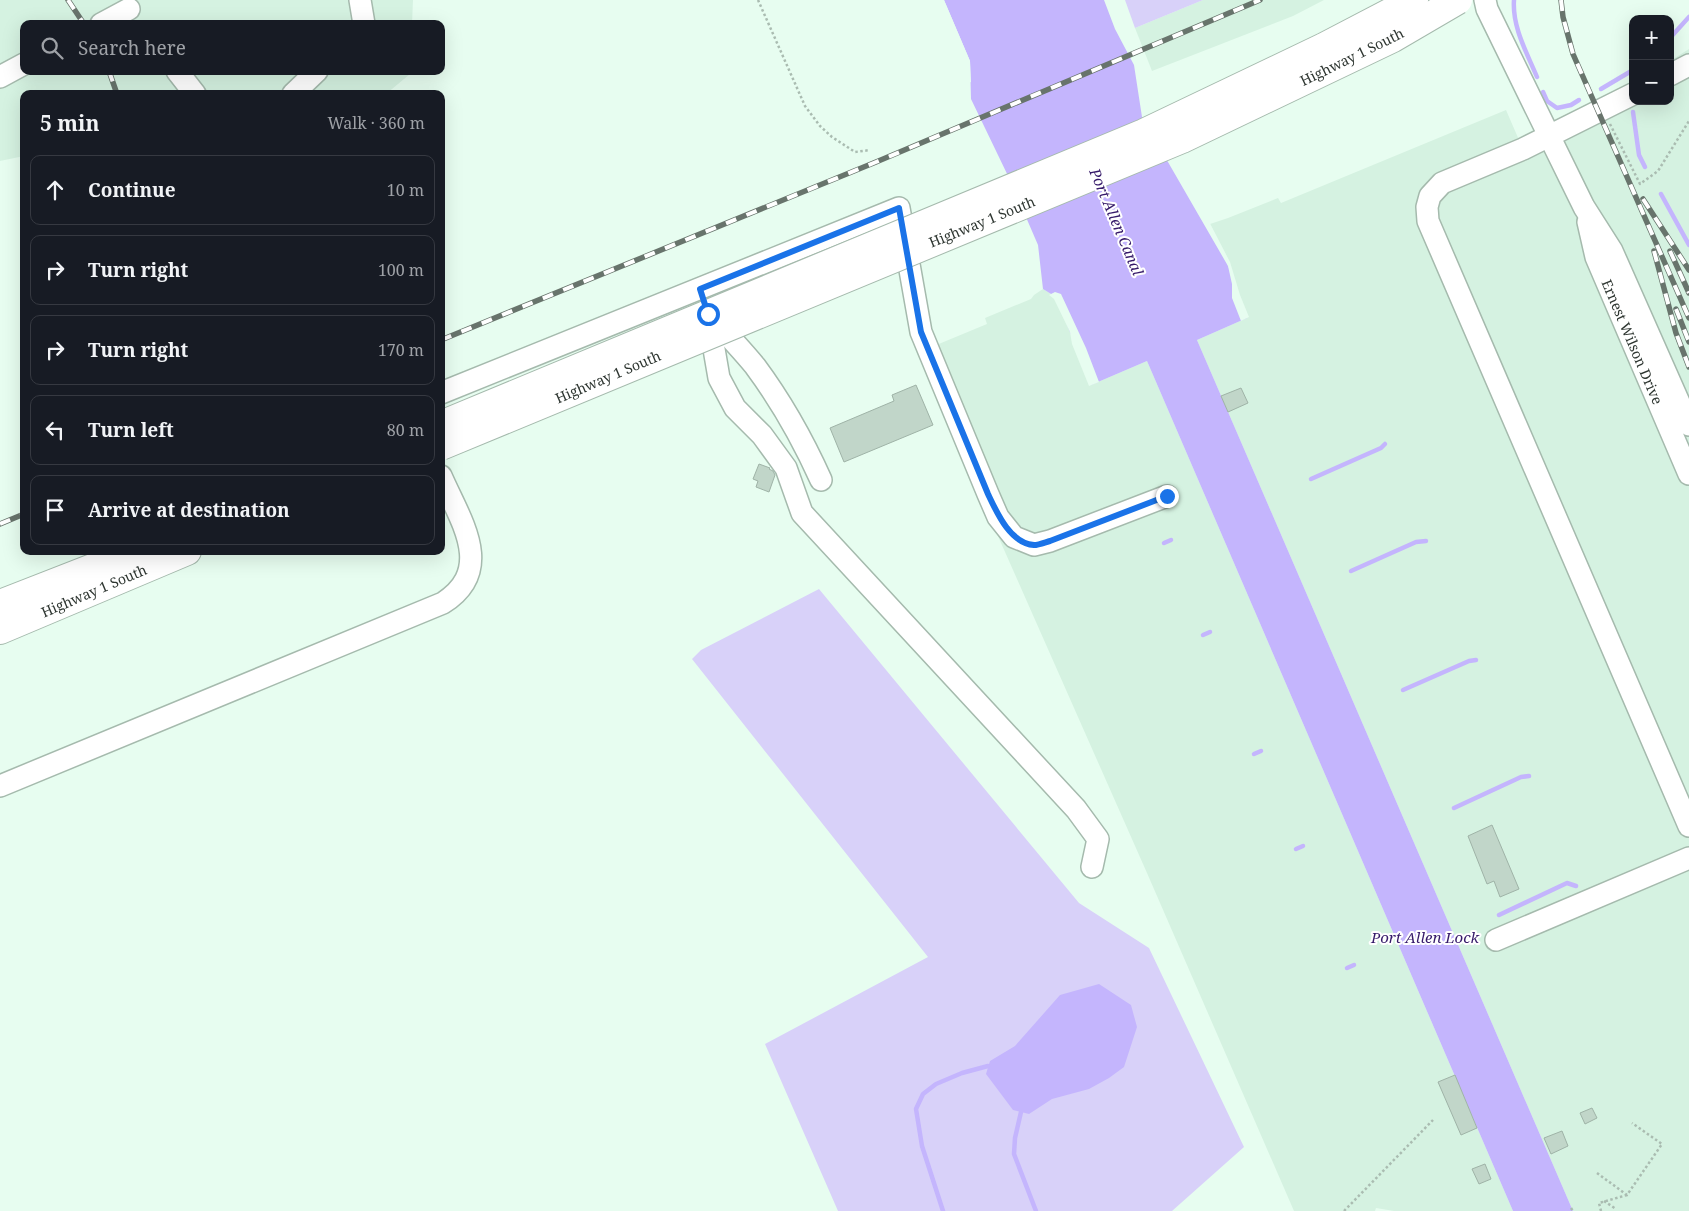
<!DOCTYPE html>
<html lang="en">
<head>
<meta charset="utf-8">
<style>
  body { margin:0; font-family:"Noto Serif",serif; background:#242831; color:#f1f3f6 }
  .controls { position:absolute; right:15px; top:15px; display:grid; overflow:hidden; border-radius:10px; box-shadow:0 5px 20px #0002 }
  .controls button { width:45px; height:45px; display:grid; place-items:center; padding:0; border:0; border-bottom:1px solid #363941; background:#171b24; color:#f1f3f6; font:25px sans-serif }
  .stop { position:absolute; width:15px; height:15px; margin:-11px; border:4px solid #1a73e8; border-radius:50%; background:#fff }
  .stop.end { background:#1a73e8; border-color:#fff; box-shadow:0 1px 5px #0008 }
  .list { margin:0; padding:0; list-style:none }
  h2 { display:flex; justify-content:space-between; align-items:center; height:65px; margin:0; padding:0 20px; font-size:21px }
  h2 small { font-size:16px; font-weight:400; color:#9ea1a6 }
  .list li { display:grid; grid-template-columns:32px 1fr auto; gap:15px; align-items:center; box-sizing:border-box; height:70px; margin:0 10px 10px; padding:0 10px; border:1px solid #363941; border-radius:10px }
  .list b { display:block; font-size:19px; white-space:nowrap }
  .list em { font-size:16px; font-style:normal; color:#9ea1a6 }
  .icon { flex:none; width:28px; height:28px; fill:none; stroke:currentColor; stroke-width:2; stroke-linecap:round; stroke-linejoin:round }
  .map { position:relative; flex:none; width:1689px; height:1211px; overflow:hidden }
  .search { position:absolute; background:#171b24; box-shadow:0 5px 20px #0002; left:20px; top:20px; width:425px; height:55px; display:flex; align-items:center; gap:12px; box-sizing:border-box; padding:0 18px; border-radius:10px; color:#9ea1a6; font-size:19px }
  .panel { position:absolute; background:#171b24; box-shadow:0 5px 20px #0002; left:20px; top:90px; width:425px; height:465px; border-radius:10px }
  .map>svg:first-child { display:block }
  .built { fill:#d5f2e1 }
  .green { fill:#d8d1f9 }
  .water { fill:#c4b5fd }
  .pier { fill:#e7fdf0 }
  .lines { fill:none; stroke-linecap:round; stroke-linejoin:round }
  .stream { stroke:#c4b5fd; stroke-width:4.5 }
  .building { fill:#c1d6c9; stroke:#9fb3a7 }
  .minor-casing { stroke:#a5baad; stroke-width:24 }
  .highway-casing { stroke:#a5baad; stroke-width:30 }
  .path { stroke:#aabcb1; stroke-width:2.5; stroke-dasharray:2.5 2.5; stroke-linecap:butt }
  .minor { stroke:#fff; stroke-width:21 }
  .highway { stroke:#fff; stroke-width:28 }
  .rail-casing { stroke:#68746c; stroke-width:5.5 }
  .rail { stroke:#fff; stroke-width:4; stroke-dasharray:11; stroke-linecap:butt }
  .highway-bridge-casing { stroke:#a5baad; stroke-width:30; stroke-linecap:butt }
  .highway-bridge { stroke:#fff; stroke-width:28 }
  .route { stroke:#1a73e8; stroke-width:6 }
  .labels { text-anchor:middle; stroke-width:4; stroke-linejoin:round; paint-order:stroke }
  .street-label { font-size:14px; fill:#2e3631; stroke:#fff }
  .water-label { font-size:15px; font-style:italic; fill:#361a6a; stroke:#fff }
</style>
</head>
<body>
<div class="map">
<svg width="1689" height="1211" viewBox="0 0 1689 1211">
  <rect width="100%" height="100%" fill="#e7fdf0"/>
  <!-- built -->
  <g class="built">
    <path d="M0,0H413L412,24H24V71H410V74L386,94H24V156L0,161Z"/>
    <path d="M1203,0H1324L1293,16L1152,71L1135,28Z"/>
    <path d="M1689,49V1211H1573L1197,340L1247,318L1207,225L1228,218L1278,198L1281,203L1506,110L1519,140L1633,82V101H1670V61Z"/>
    <path d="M1043,289L1056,297L1091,385L1147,361L1513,1211H1394L1376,1208L1375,1211H1294L1147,873L917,353L987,324L985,318L1031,299L1034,295Z"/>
  </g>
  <!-- green -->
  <g class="green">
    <path d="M1125,0H1203L1135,28Z"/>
    <path d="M819,589L1079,903L1149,948L1244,1147L1172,1211H838L765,1044L928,957L692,659L701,650Z"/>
  </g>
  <!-- water -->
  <g class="water">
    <path d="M944,0H1118L1154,120L1227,263L1247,318L1197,340L1573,1211H1513L1147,361L1091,385L1056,297L1043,289L1038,245L1010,180L971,99L970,61Z"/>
    <path d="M1099,984L1131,1005L1137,1027L1124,1067L1109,1078L1089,1089L1052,1099L1029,1114L1013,1110L986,1074L990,1061L1015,1046L1060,995Z"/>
  </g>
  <!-- pier -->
  <g class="pier">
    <path d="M941,0H944L970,61L971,82L968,83V62Z"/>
    <path d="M1104,0H1120L1134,33L1145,66L1156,119L1230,262L1240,295L1249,317L1241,321L1232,298V284L1228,266L1142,117L1134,65L1115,29Z"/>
    <path d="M1055,292L1061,294L1086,348L1099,382L1089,386L1072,344L1070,332L1054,299L1049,295Z"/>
  </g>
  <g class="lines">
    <!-- stream -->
    <g class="stream">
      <path d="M1514,0C1512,27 1527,53 1537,77"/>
      <path d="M1670,38L1689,17"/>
      <path d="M1601,89L1633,70"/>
      <path d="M1543,92L1547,101L1557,108L1571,105L1579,100"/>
      <path d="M1633,112L1639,155L1645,167"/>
      <path d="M1661,194L1689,245"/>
      <path d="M1311,479L1381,448L1385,444"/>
      <path d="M1164,543L1171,540"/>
      <path d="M1351,571L1416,542L1426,541"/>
      <path d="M1203,635L1210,632"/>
      <path d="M1403,690L1469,661L1476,660"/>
      <path d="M1254,754L1261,751"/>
      <path d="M1454,808L1521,777L1529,776"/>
      <path d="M1296,849L1303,846"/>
      <path d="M1499,915L1567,883L1576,886"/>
      <path d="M1347,968L1354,965"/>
      <path d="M1021,1112L1015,1138L1014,1154L1036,1211"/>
      <path d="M943,1211L922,1146L916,1109L923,1094L936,1084L962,1073L988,1066"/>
    </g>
  </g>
  <!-- building -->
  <g class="building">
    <path d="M916,385L933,425L844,462L830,428L894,401L892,395Z"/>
    <path d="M1241,388L1248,403L1228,412L1221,396Z"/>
    <path d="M759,464L770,468L769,469L773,471L775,475L769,492L756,487L758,481L753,479Z"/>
    <path d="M1492,825L1519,889L1500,897L1494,881L1487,884L1468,836Z"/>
    <path d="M1455,1075L1477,1128L1461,1135L1438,1082Z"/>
    <path d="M1592,1108L1597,1118L1585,1124L1580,1113Z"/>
    <path d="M1562,1131L1568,1146L1551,1154L1544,1138Z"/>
    <path d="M1485,1164L1491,1179L1479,1184L1472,1169Z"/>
  </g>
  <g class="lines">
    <!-- minor casing -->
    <g class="minor-casing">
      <g id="minor">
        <path d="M360,0L364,24"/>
        <path d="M1485,0L1487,9L1584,207L1612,251L1689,425"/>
        <path d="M101,24L129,9"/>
        <path d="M177,71L195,94"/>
        <path d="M1670,75L1689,65"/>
        <path d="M0,77L24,64"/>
        <path d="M293,94L317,71"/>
        <path d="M1633,94L1523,149L1442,183L1430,196L1427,207L1428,221L1689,826"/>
        <path d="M1588,222L1596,257L1689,474"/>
        <path d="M714,319C727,335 742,350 755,366C781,401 803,440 821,480"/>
        <path d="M709,320L719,378L735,408L762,435L786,468L802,513L1076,809L1098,839L1092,867"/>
        <path d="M441,393L899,208L921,332L988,494L998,517L1014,537L1034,545L1050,541L1167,496"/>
        <path d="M0,786L443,603C496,569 460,520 441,476"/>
        <path d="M1496,940L1689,858"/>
      </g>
    </g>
    <!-- highway casing -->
    <g class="highway-casing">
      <g id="highway">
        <path d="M0,604L136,551"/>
        <path d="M0,630L187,551"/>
      </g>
    </g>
    <!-- path -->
    <g class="path">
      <path d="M758,0L805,106L820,126L832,137L855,152L870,150"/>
      <path d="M1610,124L1640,184L1658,171L1689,121"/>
      <path d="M1597,1173L1627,1195L1662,1144L1632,1123"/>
      <path d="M1604,1201L1616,1209"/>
      <path d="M1571,1208L1573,1211"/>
      <path d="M1344,1211L1433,1120"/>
      <path d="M1601,1211L1599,1203L1627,1195"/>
    </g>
    <!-- minor -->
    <use href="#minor" class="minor"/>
    <!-- highway -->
    <use href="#highway" class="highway"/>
    <!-- rail casing -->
    <g class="rail-casing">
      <g id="rail">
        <path d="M68,0L84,24"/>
        <path d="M1561,0L1563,17L1573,54L1689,318"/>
        <path d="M109,71L117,94"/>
        <path d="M1643,199L1689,270"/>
        <path d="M1654,251L1676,333L1689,367"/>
        <path d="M1670,251L1689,293"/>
        <path d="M1676,309L1689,342"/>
        <path d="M441,340L876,162L1260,0"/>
        <path d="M0,524L24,514"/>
      </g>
    </g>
    <!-- rail -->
    <use href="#rail" class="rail"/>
    <!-- highway-bridge casing -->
    <g class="highway-bridge-casing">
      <g id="highway-bridge">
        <path d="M441,425L1144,133L1324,47L1414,0"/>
        <path d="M441,446L1182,139L1393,38L1458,0"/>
      </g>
    </g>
    <!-- highway-bridge -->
    <use href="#highway-bridge" class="highway-bridge"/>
  </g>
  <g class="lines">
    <!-- route -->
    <path class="route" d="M708,314L700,289L899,208L921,332L988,494C997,513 1010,543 1034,545C1039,545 1046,542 1050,541L1167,496"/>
  </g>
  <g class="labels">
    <!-- street labels -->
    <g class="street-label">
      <text transform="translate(1352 57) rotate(-26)" y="5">Highway 1 South</text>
      <text transform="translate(982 222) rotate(-22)" y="5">Highway 1 South</text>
      <text transform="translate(1632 342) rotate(67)" y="5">Ernest Wilson Drive</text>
      <text transform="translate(608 377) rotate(-23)" y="5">Highway 1 South</text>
      <text transform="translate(94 591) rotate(-23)" y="5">Highway 1 South</text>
    </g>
    <!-- water labels -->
    <g class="water-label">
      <text transform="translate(1116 222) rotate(67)" y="5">Port Allen Canal</text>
      <text x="1425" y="943">Port Allen Lock</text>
    </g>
  </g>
</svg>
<div class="controls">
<button>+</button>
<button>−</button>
</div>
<div class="stop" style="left:708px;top:314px"></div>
<div class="stop end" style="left:1167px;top:496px"></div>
<div class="search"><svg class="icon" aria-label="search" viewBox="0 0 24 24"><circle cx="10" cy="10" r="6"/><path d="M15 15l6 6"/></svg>Search here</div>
<section class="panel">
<h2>5 min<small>Walk · 360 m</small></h2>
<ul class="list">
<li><svg class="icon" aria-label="ahead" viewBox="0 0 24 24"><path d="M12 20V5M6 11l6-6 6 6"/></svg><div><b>Continue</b></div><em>10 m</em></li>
<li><svg class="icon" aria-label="right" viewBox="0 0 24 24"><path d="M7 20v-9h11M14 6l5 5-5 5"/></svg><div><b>Turn right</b></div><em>100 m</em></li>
<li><svg class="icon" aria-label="right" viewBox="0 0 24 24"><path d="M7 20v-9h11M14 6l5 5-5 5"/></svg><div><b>Turn right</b></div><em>170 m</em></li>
<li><svg class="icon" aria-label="left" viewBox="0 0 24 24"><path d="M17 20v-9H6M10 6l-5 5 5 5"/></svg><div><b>Turn left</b></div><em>80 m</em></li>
<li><svg class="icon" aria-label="arrive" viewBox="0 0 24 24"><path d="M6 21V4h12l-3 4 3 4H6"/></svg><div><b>Arrive at destination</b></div></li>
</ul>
</section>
</div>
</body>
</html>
